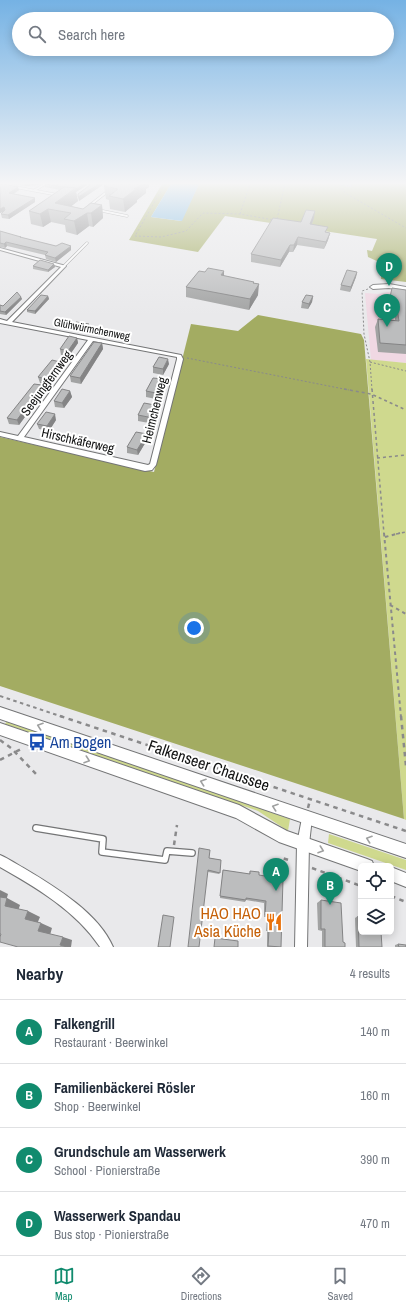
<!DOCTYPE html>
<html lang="en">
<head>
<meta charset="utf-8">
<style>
  body { margin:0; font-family:"Archivo Narrow",sans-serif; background:#f2f2f3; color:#1f2937 }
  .controls { position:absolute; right:12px; bottom:12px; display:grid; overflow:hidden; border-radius:6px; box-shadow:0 2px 10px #0003 }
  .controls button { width:36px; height:36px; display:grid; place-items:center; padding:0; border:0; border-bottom:1px solid #e0e1e3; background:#fff; color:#1f2937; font:20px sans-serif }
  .you { position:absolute; left:194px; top:628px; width:14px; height:14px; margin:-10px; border:3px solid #fff; border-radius:50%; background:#1a73e8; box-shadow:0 0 0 6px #1a73e833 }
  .badge { display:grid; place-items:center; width:26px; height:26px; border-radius:50%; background:#118b6e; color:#fff; font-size:13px; font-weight:700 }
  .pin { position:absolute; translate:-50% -33px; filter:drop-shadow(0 1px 2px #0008) }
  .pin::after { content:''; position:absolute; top:21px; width:14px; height:12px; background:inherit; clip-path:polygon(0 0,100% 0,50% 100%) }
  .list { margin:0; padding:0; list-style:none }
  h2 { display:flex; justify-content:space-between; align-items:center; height:52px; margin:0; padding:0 16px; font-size:17px }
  h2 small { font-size:13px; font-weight:400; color:#747a83 }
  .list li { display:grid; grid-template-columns:26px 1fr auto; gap:12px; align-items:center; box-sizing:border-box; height:64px; padding:0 16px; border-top:1px solid #e0e1e3 }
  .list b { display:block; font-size:15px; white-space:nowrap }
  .list p { margin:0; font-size:13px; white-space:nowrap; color:#747a83 }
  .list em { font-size:13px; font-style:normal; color:#747a83 }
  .icon { flex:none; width:22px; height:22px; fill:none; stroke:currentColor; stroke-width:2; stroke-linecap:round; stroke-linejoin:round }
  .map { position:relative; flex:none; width:406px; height:947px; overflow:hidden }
  .search { position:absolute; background:#fff; box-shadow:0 2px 10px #0003; left:12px; right:12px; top:12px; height:44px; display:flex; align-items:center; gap:10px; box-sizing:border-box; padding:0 14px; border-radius:22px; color:#747a83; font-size:15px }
  .sheet { height:308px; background:#fff }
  nav { display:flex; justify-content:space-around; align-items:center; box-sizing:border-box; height:56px; border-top:1px solid #e0e1e3; background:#fff; font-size:11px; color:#747a83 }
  nav a { display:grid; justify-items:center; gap:2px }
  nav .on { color:#118b6e }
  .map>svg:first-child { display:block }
  .education { fill:#f0d8e3 }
  .green { fill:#cfd98e }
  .forest { fill:#a3ac62 }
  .water { fill:#69afde }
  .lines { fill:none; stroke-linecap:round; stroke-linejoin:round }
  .lane-far1-casing { stroke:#747576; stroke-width:3 }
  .lane-casing { stroke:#747576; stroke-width:8 }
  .street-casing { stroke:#747576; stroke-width:2 }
  .secondary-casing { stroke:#747576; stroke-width:2 }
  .path-far3 { stroke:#8a8a8b; stroke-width:1; stroke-dasharray:2 2; stroke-linecap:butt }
  .path-far2 { stroke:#8a8a8b; stroke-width:1.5; stroke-dasharray:3 3; stroke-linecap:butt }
  .path-far1 { stroke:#8a8a8b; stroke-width:2; stroke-dasharray:3.5 3.5; stroke-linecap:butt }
  .path { stroke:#8a8a8b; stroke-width:2.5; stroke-dasharray:4.5 4.5; stroke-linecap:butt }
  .lane-far1 { stroke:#fff; stroke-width:2 }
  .lane { stroke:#fff; stroke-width:5.5 }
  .street { fill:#fff; fill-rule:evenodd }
  .secondary { fill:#fff; fill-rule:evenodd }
  .wall { fill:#a2a3a3 }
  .shaded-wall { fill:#848485 }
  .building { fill:#bcbdbe; stroke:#848485 }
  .oneway { stroke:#9fa0a0 }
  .labels { text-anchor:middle; stroke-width:4; stroke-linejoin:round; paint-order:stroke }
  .far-street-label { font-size:11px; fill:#101111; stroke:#fff }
  .street-label { font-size:13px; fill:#101111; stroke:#fff }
  .near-transit-label { font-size:16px; fill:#164399; stroke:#fff; text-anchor:start }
  .near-street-label { font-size:16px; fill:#101111; stroke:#fff }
  .near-food-label { font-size:16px; fill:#c56008; stroke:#fff; text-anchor:end }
</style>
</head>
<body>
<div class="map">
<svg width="406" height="947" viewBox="0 0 406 947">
  <rect width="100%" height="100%" fill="#e9e9eb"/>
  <!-- education -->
  <path class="education" d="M392,291L406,292V363L371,360L365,293L379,294Z"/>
  <!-- green -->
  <g class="green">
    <path d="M366,359L406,363V820L404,819Z"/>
    <path d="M7,721L290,819L288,831L258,811L5,724Z"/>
    <path d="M329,834L406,860V870L328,843Z"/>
  </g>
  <!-- forest -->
  <g class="forest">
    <path d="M161,184H171L151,217L181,221L199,184H406V282L381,279V275L385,272V268L379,262L368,257L367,250L372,251L377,239L225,216L198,252L129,240L162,184Z"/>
    <path d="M258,315L361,334L364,340L404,819L0,686V437L154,472L191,324L238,331Z"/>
  </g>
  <!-- water -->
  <path class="water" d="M171,184H199L182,221L151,217Z"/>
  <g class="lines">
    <!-- lane-far1 casing -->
    <g class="lane-far1-casing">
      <g id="lane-far1">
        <path d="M15,187L58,195"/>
        <path d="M35,190L45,184"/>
        <path d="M89,206L108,191"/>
        <path d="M98,210L127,216"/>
        <path d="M64,266L87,243"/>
      </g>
    </g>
    <!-- lane casing -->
    <g class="lane-casing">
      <path id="lane" d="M36,828L103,839L102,852L165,860L167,851L192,853"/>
    </g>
    <!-- street casing -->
    <g class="street-casing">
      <g id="street">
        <path d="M0,248L66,266L12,322L181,355L183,359L156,465L152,470L145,471L0,436V432L18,436L88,340L0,323V319L7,321L61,267L0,250ZM93,341L177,357V359L150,464L148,465L24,437Z"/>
        <path d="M307,813L311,814L312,818L309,844L307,947H295L297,844L302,818L303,814Z"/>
        <path d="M0,855C9,859 18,865 27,870C57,888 99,914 113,947H100C76,911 37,888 0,867Z"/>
      </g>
    </g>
    <!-- secondary casing -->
    <g class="secondary-casing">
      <g id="secondary">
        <path d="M389,284L406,287V291L389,288L373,289L370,287L373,285Z"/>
        <path d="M0,707L406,844V858L0,719Z"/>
        <path d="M0,723L239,805L287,831L367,859L372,861L374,866H361V871L279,842L236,818L0,735Z"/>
        <path d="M391,867L406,873V887L391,881Z"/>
      </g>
    </g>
    <!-- path-far3 -->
    <g class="path-far3">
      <path d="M165,184L135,236L161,237L186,231L203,213L240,214L274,220"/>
      <path d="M342,184V190L347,194L406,228"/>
      <path d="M240,214L250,184"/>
      <path d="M277,219L285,184"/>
      <path d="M368,289L362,291L364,334L370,362L372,390"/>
      <path d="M187,358L349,390"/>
      <path d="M370,362L406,371"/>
    </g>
    <!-- path-far2 -->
    <g class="path-far2">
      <path d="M344,389L371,394L406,410"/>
      <path d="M372,389L384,534"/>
      <path d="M377,458L406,455"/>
      <path d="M396,534L406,532"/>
    </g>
    <!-- path-far1 -->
    <g class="path-far1">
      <path d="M384,533L401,717"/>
      <path d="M385,537L400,533"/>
      <path d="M390,605L406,614"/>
      <path d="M0,696L63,717"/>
    </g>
    <!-- path -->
    <g class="path">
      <path d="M60,716L406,831"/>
      <path d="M401,716L406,766"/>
      <path d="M0,740L11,748L37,775"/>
      <path d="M0,760L23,748"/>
      <path d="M308,808L310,800"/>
      <path d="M174,845L177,825"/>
      <path d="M276,862L282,858L292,861"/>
      <path d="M312,868L361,886"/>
      <path d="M391,896L406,902"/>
    </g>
    <!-- lane-far1 -->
    <use href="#lane-far1" class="lane-far1"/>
    <!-- lane -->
    <use href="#lane" class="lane"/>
    <!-- street -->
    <use href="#street" class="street"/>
    <!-- secondary -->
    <use href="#secondary" class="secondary"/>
  </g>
  <!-- wall -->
  <g class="wall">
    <path d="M0,184L19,190L14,194L35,198V202L9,219L2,218L1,214L5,211L0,213Z"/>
    <path d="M12,184H41L38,185L25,186Z"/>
    <path d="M45,184H104L79,201L89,185H87L76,192L78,201L71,206L83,209L102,205L103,218L93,227L89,226L77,235L66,232L65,225L51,222L43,227L31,224L29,211L60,190L45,187Z"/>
    <path d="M108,184H149V187L146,189V193L137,200V202L125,212L110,209L109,200L106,199L104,186Z"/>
    <path d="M333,184H352V187H346L345,185Z"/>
    <path d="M314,218L312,224L327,232L330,233L328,240L324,249L297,245L293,252H289L280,267L251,262V254L301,222Z"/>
    <path d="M0,231L22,238L71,250L56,262L46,259L45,255L7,246L5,248L0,247Z"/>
    <path d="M54,264L55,267L48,272L33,269V266Z"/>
    <path d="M357,272L356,277L350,292L340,290L341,285Z"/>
    <path d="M224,276L254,283L258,295L249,310L186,297V287Z"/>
    <path d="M392,288L406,290V354L378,352L375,327L378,319L395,320V316L386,315Z"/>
    <path d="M48,296L49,299L35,314L27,312V310Z"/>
    <path d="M313,296L312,302L308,309L301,308L302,302Z"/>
    <path d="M21,297L22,299L6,315L0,314V305L3,306Z"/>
    <path d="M71,327H89L85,333L72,330Z"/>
    <path d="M77,338L78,343L69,356L61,355L60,349Z"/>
    <path d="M102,343L103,349L81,384L71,382L70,376Z"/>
    <path d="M169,364L163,375L153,373V367Z"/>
    <path d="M61,367L47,385L40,383L38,377Z"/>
    <path d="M163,379L164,385L156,399L146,397V391Z"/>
    <path d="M42,385L44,391L19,425L9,424L7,418Z"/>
    <path d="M70,391L72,397L64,408L55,407L54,401Z"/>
    <path d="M155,405V411L149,423L138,421V415Z"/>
    <path d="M56,420L49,431L39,429L37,424Z"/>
    <path d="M147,440L138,455L127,453V447Z"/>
    <path d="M209,858L221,860L219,874L208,872Z"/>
    <path d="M223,870L249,874L250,871L259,875L281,947H267V931H266L267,917H264V903L246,900L245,902L220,898Z"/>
    <path d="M321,900L343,942L345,947H322V931L318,930L317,903Z"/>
    <path d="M358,916L382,947H356L355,918Z"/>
    <path d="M398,944L406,947H395V945Z"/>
  </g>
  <!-- shaded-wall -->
  <g class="shaded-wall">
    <path d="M25,184H41L38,185L25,186Z"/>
    <path d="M84,184H86L87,185L76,192L78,201L64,212L55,203Z"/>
    <path d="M99,184H104L79,201L78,197Z"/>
    <path d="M141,184H149V187L146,189V193L137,200V202L125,212L123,199L134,189Z"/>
    <path d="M18,187L19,190L9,196V193Z"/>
    <path d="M35,198V202L9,219L8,215Z"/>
    <path d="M102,205L103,218L93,227L91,213Z"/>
    <path d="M4,207L5,211L0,213V209Z"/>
    <path d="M48,209L51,222L43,227L40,214Z"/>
    <path d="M315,211L314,218L309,231L310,224Z"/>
    <path d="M87,213L89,226L77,235L74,221Z"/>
    <path d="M330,233L328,240L324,249L326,242Z"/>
    <path d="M298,237L297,245L293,252L294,245Z"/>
    <path d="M6,242L7,246L5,248L4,244Z"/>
    <path d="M290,245L289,252L280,267L281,260Z"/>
    <path d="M71,246V250L56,262L55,258Z"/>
    <path d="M54,264L55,267L48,272V270Z"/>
    <path d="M224,271V282L221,275Z"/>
    <path d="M357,272L356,277L350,292L351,287Z"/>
    <path d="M259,284L258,295L249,310L250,299Z"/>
    <path d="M48,296L49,299L35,314V311Z"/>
    <path d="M313,296L312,302L308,309L309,304Z"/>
    <path d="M21,297L22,299L6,315L5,312Z"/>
    <path d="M89,324V327L85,333V330Z"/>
    <path d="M77,338L78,343L69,356L68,351Z"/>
    <path d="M102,343L103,349L81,384L80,378Z"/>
    <path d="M168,359L169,364L163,375V369Z"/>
    <path d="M60,362L61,367L47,385L46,379Z"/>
    <path d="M163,379L164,385L156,399V393Z"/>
    <path d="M42,385L44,391L19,425L17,420Z"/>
    <path d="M70,391L72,397L64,408L62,403Z"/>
    <path d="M155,405V411L149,423L148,417Z"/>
    <path d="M55,414L56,420L49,431L47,426Z"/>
    <path d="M147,434V440L138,455L137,450Z"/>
    <path d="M0,890L8,894L6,901L0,898Z"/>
    <path d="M7,898L20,905L18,911L5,906Z"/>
    <path d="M28,911L40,917L37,924L25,919Z"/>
    <path d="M41,923L52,928L50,935L38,931Z"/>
    <path d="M63,937L72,940L71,947H65L60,945Z"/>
  </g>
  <!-- building -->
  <g class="building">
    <path d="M0,184H3L18,187L9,193L35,198L8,215L1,214L5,210L4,207L0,209Z"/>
    <path d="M45,184H84L76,189V188L64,187H63Z"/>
    <path d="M89,184H99L78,197V194L90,185Z"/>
    <path d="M108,184H141L134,189H136L123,199L109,196L118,189L104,186Z"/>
    <path d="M64,187L76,188L55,203L83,209L91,203L102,205L91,213H87L74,221L64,219L71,213L48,209L40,214L29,211Z"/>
    <path d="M306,210L315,211L310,224L328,227L325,232L330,233L326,242L298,237L294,245H290L281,260L251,254L273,218L301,222Z"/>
    <path d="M0,231L21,237H20L56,246L62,243L71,246L55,258L45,255L48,252L6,242L4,244L0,243Z"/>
    <path d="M40,260L54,264L48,270L33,266Z"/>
    <path d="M208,268L224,271L221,275L254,282L253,283L259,284L250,299L186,287L199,271L205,272Z"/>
    <path d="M347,270L357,272L351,287L341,285Z"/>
    <path d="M392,288L406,290V345L380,343L378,319L399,321L397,308L388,306Z"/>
    <path d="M17,292L21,297L5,312L0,311V305L3,306Z"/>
    <path d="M41,295L48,296L35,311L27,310Z"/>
    <path d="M306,295L313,296L309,304L302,302Z"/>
    <path d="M76,322L89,324L85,330L71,327Z"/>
    <path d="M69,336L77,338L68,351L60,349Z"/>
    <path d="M94,342L102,343L80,378L70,376Z"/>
    <path d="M159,357L168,359L163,369L153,367Z"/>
    <path d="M52,360L60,362L46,379L38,377Z"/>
    <path d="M153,378L163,379L156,393L146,391Z"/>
    <path d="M34,384L42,385L17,420L7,418Z"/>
    <path d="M62,389L70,391L62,403L54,401Z"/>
    <path d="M144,403L155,405L148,417L138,415Z"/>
    <path d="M46,412L55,414L47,426L37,424Z"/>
    <path d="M136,432L147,434L137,450L127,447Z"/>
    <path d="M199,848L210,850L209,858L221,860L220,873L208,870L199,947H188Z"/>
    <path d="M223,870L250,874V871L259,872V875L283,879L281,947L268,946L269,930L268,929V915H265L266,901L246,898V900L220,896Z"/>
    <path d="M0,897L7,898L5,906L28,911L25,919L41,923L38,931L63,937L60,945L67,947H18L0,942V937L1,934H0Z"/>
    <path d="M321,900L341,903L343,942L345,943V947H325V929H321Z"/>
    <path d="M163,915L174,917L170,947H158Z"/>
    <path d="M358,916L361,917V932H381L382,947H359Z"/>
    <path d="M215,938L238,941V947H214Z"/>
    <path d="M398,944L406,945V947H399Z"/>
  </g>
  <!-- one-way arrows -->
  <defs><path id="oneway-chevron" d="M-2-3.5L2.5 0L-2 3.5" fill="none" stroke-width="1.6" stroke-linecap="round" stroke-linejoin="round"/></defs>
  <g class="oneway">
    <use href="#oneway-chevron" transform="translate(40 726) rotate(-161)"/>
    <use href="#oneway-chevron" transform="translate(87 760) rotate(19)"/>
    <use href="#oneway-chevron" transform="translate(203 782) rotate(-161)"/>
    <use href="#oneway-chevron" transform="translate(275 807) rotate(-161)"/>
    <use href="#oneway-chevron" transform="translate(369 839) rotate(-161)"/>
    <use href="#oneway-chevron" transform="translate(321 850) rotate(19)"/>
  </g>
  <!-- sky -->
  <linearGradient id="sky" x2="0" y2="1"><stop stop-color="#75b2e4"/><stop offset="0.58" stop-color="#f5f5f6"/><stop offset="1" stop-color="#f5f5f6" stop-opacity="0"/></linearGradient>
  <rect width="406" height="316" fill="url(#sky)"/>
  <!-- icons -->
  <defs>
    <g id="bus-bare" transform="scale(1.38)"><path d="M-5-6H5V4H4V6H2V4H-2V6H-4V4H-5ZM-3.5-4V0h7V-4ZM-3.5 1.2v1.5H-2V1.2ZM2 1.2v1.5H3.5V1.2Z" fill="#1a4fb4" stroke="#fff" stroke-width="2.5" paint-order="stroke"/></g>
    <g id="restaurant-bare" transform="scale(1.38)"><path d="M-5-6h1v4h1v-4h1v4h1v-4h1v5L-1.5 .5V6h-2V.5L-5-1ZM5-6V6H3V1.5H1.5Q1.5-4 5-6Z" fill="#e8710a" stroke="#fff" stroke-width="2.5" paint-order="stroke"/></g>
  </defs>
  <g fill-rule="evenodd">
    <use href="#bus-bare" x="37" y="742"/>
    <use href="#restaurant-bare" x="274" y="922"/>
  </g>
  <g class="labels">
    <!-- far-street labels -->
    <g class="far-street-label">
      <text transform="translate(92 329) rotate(11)" y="4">Glühwürmchenweg</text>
    </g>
    <!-- street labels -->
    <g class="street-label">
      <text transform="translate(46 383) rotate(-54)" y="5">Seejungfernweg</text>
      <text transform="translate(154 410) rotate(-76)" y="5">Heimchenweg</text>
      <text transform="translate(78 440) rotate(13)" y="5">Hirschkäferweg</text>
    </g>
    <!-- near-transit labels -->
    <g class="near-transit-label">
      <text x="50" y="748">Am Bogen</text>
    </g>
    <!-- near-street labels -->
    <g class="near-street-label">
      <text transform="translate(209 765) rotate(19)" y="6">Falkenseer Chaussee</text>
    </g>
    <!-- near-food labels -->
    <g class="near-food-label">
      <text x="261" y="919">HAO HAO<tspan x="261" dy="18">Asia Küche</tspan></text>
    </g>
  </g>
</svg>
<div class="controls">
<button><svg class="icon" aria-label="locate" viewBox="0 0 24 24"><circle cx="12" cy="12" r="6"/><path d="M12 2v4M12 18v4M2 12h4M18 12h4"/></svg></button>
<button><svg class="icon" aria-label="layers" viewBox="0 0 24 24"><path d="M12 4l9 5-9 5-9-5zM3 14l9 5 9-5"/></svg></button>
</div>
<div class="you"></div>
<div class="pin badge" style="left:276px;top:891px">A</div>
<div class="pin badge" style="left:330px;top:905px">B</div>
<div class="pin badge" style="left:387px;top:327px">C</div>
<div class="pin badge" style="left:389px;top:286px">D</div>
<div class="search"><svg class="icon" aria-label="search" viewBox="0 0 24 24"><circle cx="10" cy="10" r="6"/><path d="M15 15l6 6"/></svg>Search here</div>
</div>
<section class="sheet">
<h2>Nearby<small>4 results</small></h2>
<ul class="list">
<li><span class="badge">A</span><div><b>Falkengrill</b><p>Restaurant · Beerwinkel</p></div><em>140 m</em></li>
<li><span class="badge">B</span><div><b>Familienbäckerei Rösler</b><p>Shop · Beerwinkel</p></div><em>160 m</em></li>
<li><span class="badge">C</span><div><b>Grundschule am Wasserwerk</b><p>School · Pionierstraße</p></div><em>390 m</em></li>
<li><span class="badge">D</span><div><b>Wasserwerk Spandau</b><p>Bus stop · Pionierstraße</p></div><em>470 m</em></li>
</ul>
</section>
<nav>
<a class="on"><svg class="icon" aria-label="map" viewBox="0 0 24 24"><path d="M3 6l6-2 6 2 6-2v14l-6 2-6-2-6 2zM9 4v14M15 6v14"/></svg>Map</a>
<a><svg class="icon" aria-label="directions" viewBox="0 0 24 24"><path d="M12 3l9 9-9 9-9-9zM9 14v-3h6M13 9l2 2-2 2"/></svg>Directions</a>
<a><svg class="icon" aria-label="saved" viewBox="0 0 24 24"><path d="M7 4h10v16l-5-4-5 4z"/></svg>Saved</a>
</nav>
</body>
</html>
